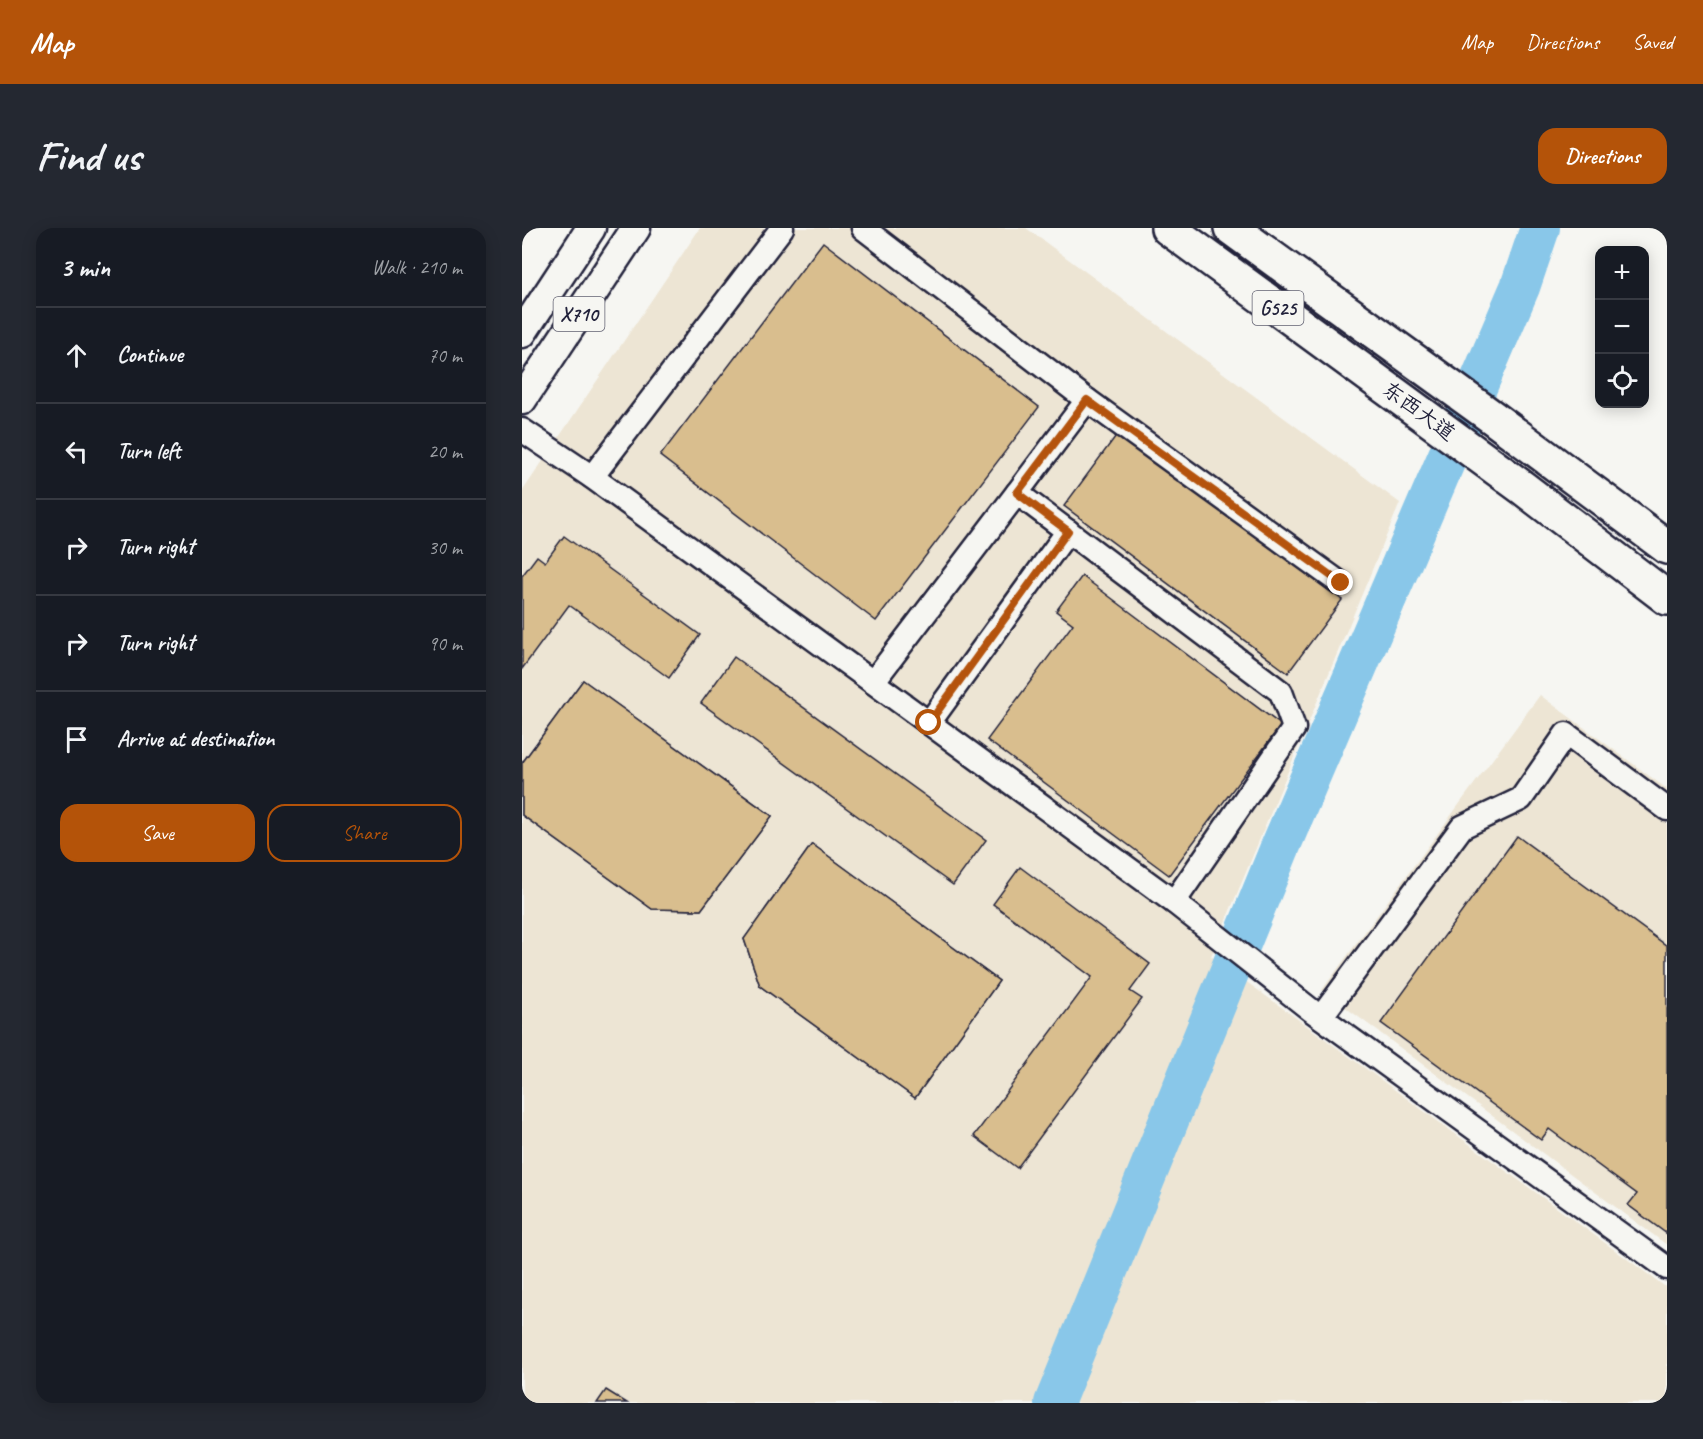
<!DOCTYPE html>
<html lang="en">
<head>
<meta charset="utf-8">
<style>
  body { margin:0; font-family:Caveat,"LXGW WenKai TC",sans-serif; background:#242831; color:#f1f3f6 }
  .controls { position:absolute; right:18px; top:18px; display:grid; overflow:hidden; border-radius:12px; box-shadow:0 3px 15px #0003 }
  .controls button { width:54px; height:54px; display:grid; place-items:center; padding:0; border:0; border-bottom:2px solid #363941; background:#171b24; color:#f1f3f6; font:30px sans-serif }
  .stop { position:absolute; width:18px; height:18px; margin:-14px; border:4px solid #b45309; border-radius:50%; background:#fff }
  .stop.end { background:#b45309; border-color:#fff; box-shadow:0 2px 6px #0008 }
  .list { margin:0; padding:0; list-style:none }
  h2 { display:flex; justify-content:space-between; align-items:center; height:78px; margin:0; padding:0 24px; font-size:26px }
  h2 small { font-size:20px; font-weight:400; color:#9ea1a6 }
  .list li { display:grid; grid-template-columns:39px 1fr auto; gap:18px; align-items:center; box-sizing:border-box; height:96px; padding:0 24px; border-top:2px solid #363941 }
  .list b { display:block; font-size:22px; white-space:nowrap }
  .list em { font-size:20px; font-style:normal; color:#9ea1a6 }
  .actions { display:flex; gap:12px; padding:18px 24px }
  .actions a { flex:1; padding:14px 0; border:2px solid #b45309; border-radius:18px; text-align:center; font-size:21px; color:#b45309 }
  .actions .main { background:#b45309; color:#fff }
  .icon { flex:none; width:33px; height:33px; fill:none; stroke:currentColor; stroke-width:2; stroke-linecap:round; stroke-linejoin:round }
  .map { position:relative; flex:none; width:1145px; height:1175px; overflow:hidden; border-radius:18px }
  header { display:flex; align-items:center; gap:36px; box-sizing:border-box; height:84px; padding:0 30px; background:#b45309; color:#fff }
  header strong { font-size:28px }
  nav { display:flex; gap:33px; margin-inline-start:auto; font-size:21px }
  .intro { display:flex; align-items:center; justify-content:space-between; box-sizing:border-box; height:144px; padding:0 36px }
  h1 { margin:0; font-size:42px }
  .button { padding:15px 27px; border-radius:18px; background:#b45309; color:#fff; font-size:21px; font-weight:700 }
  main { display:flex; gap:36px; padding:0 36px }
  aside { flex:1; background:#171b24; border-radius:18px; box-shadow:0 3px 15px #0003 }
  .map>svg:first-child { display:block }
  .built { fill:#ede5d4 }
  .lines { fill:none; stroke-linecap:round; stroke-linejoin:round }
  .river { stroke:#89c7e9; stroke-width:40 }
  .building { fill:#d9be8e; stroke:#22223b; stroke-width:1.5; fill-rule:evenodd }
  .minor-casing { stroke:#22223b; stroke-width:27 }
  .major-casing { stroke:#22223b; stroke-width:33 }
  .highway-casing { stroke:#22223b; stroke-width:38 }
  .minor { stroke:#f6f6f2; stroke-width:22 }
  .major { stroke:#f6f6f2; stroke-width:28 }
  .highway { stroke:#f6f6f2; stroke-width:33 }
  .route { stroke:#b45309; stroke-width:8 }
  .labels { text-anchor:middle; stroke-width:6; stroke-linejoin:round; paint-order:stroke }
  .shield { fill:#f6f6f2; stroke:#626272; stroke-width:1.5 }
  .shield-label { font-size:20px; font-weight:bold; fill:#22223b }
  .street-label { font-size:21px; fill:#22223b; stroke:#f6f6f2 }
</style>
</head>
<body>
<header>
<strong>Map</strong>
<nav><a>Map</a><a>Directions</a><a>Saved</a></nav>
</header>
<div class="intro"><h1>Find us</h1><a class="button">Directions</a></div>
<main>
<aside>
<h2>3 min<small>Walk · 210 m</small></h2>
<ul class="list">
<li><svg class="icon" aria-label="ahead" viewBox="0 0 24 24"><path d="M12 20V5M6 11l6-6 6 6"/></svg><div><b>Continue</b></div><em>70 m</em></li>
<li><svg class="icon" aria-label="left" viewBox="0 0 24 24"><path d="M17 20v-9H6M10 6l-5 5 5 5"/></svg><div><b>Turn left</b></div><em>20 m</em></li>
<li><svg class="icon" aria-label="right" viewBox="0 0 24 24"><path d="M7 20v-9h11M14 6l5 5-5 5"/></svg><div><b>Turn right</b></div><em>30 m</em></li>
<li><svg class="icon" aria-label="right" viewBox="0 0 24 24"><path d="M7 20v-9h11M14 6l5 5-5 5"/></svg><div><b>Turn right</b></div><em>90 m</em></li>
<li><svg class="icon" aria-label="arrive" viewBox="0 0 24 24"><path d="M6 21V4h12l-3 4 3 4H6"/></svg><div><b>Arrive at destination</b></div></li>
</ul>
<div class="actions"><a class="main">Save</a><a>Share</a></div>
</aside>
<div class="map">
<svg width="1145" height="1175" viewBox="0 0 1145 1175">
  <rect width="100%" height="100%" fill="#f6f6f2"/>
  <filter id="ink" filterUnits="userSpaceOnUse"><feTurbulence type="fractalNoise" baseFrequency=".0167" numOctaves="2"/><feDisplacementMap in="SourceGraphic" scale="12" xChannelSelector="R" yChannelSelector="G"/><feConvolveMatrix kernelMatrix="1 2 1 2 8 2 1 2 1" color-interpolation-filters="sRGB"/></filter>
  <g filter="url(#ink)">
    <!-- built -->
    <g class="built">
      <path d="M178,0H504L878,275L689,728L1145,1060V1175H0V264Z"/>
      <path d="M1018,467L1145,561V1017L800,762Z"/>
    </g>
    <g class="lines">
      <!-- river -->
      <path class="river" d="M532,1175L757,622L998,59L1018,0"/>
    </g>
    <!-- building -->
    <g class="building">
      <path d="M301,14L517,179L354,393L138,228Z"/>
      <path d="M596,205L820,372L766,445L542,278Z"/>
      <path d="M42,308L178,407L147,450L47,377L0,441V348L15,328L23,334Z"/>
      <path d="M560,348L759,497L647,647L465,512L551,396L534,383Z"/>
      <path d="M212,429L464,612L431,657L179,475Z"/>
      <path d="M61,452L250,588L179,682L130,681L0,587V535ZM55,526L183,619L172,634L45,540Z"/>
      <path d="M61,452L250,588L179,682L130,681L0,587V535Z"/>
      <path d="M995,608L1145,718V1006L1106,977L1115,966L1027,901L1019,912L859,795Z"/>
      <path d="M290,616L477,753L393,870L238,758L222,711ZM280,689L409,781L398,796L270,703Z"/>
      <path d="M290,616L477,753L393,870L238,758L222,711Z"/>
      <path d="M498,639L628,736L608,763L620,771L495,940L452,908L570,749L471,676Z"/>
      <path d="M84,1162L105,1175H75Z"/>
    </g>
    <g class="lines">
      <!-- minor casing -->
      <g class="minor-casing">
        <g id="minor">
          <path d="M565,172L818,355"/>
          <path d="M0,202L70,249L652,674L772,500L759,464L495,265L565,172L341,0"/>
          <path d="M70,249L260,0"/>
          <path d="M351,454L495,265"/>
          <path d="M407,495L546,303"/>
          <path d="M652,674L789,782L1145,1040"/>
          <path d="M799,789L940,599L999,571L1044,506L1145,581"/>
        </g>
      </g>
      <!-- major casing -->
      <g class="major-casing">
        <g id="major">
          <path d="M0,105L69,0"/>
          <path d="M0,172L114,0"/>
        </g>
      </g>
      <!-- highway casing -->
      <g class="highway-casing">
        <g id="highway">
          <path d="M646,0L1001,260L1145,370"/>
          <path d="M709,0L970,189L1145,319"/>
        </g>
      </g>
      <!-- minor -->
      <use href="#minor" class="minor"/>
      <!-- major -->
      <use href="#major" class="major"/>
      <!-- highway -->
      <use href="#highway" class="highway"/>
    </g>
  </g>
  <g class="lines" filter="url(#ink)">
    <!-- route -->
    <path class="route" d="M407,495L546,303L495,265L565,172L819,355"/>
  </g>
  <g class="labels">
    <!-- shield labels -->
    <g class="shield">
      <rect x="730.5" y="63" width="51" height="34" rx="4.5"/>
      <rect x="31.5" y="69" width="51" height="34" rx="4.5"/>
    </g>
    <g class="shield-label">
      <text x="756" y="87">G525</text>
      <text x="57" y="93">X710</text>
    </g>
    <!-- street labels -->
    <g class="street-label">
      <text transform="translate(897 183) rotate(36)" y="7">东西大道</text>
    </g>
  </g>
</svg>
<div class="controls">
<button>+</button>
<button>−</button>
<button><svg class="icon" aria-label="locate" viewBox="0 0 24 24"><circle cx="12" cy="12" r="6"/><path d="M12 2v4M12 18v4M2 12h4M18 12h4"/></svg></button>
</div>
<div class="stop" style="left:407px;top:495px"></div>
<div class="stop end" style="left:819px;top:355px"></div>
</div>
</main>
</body>
</html>
